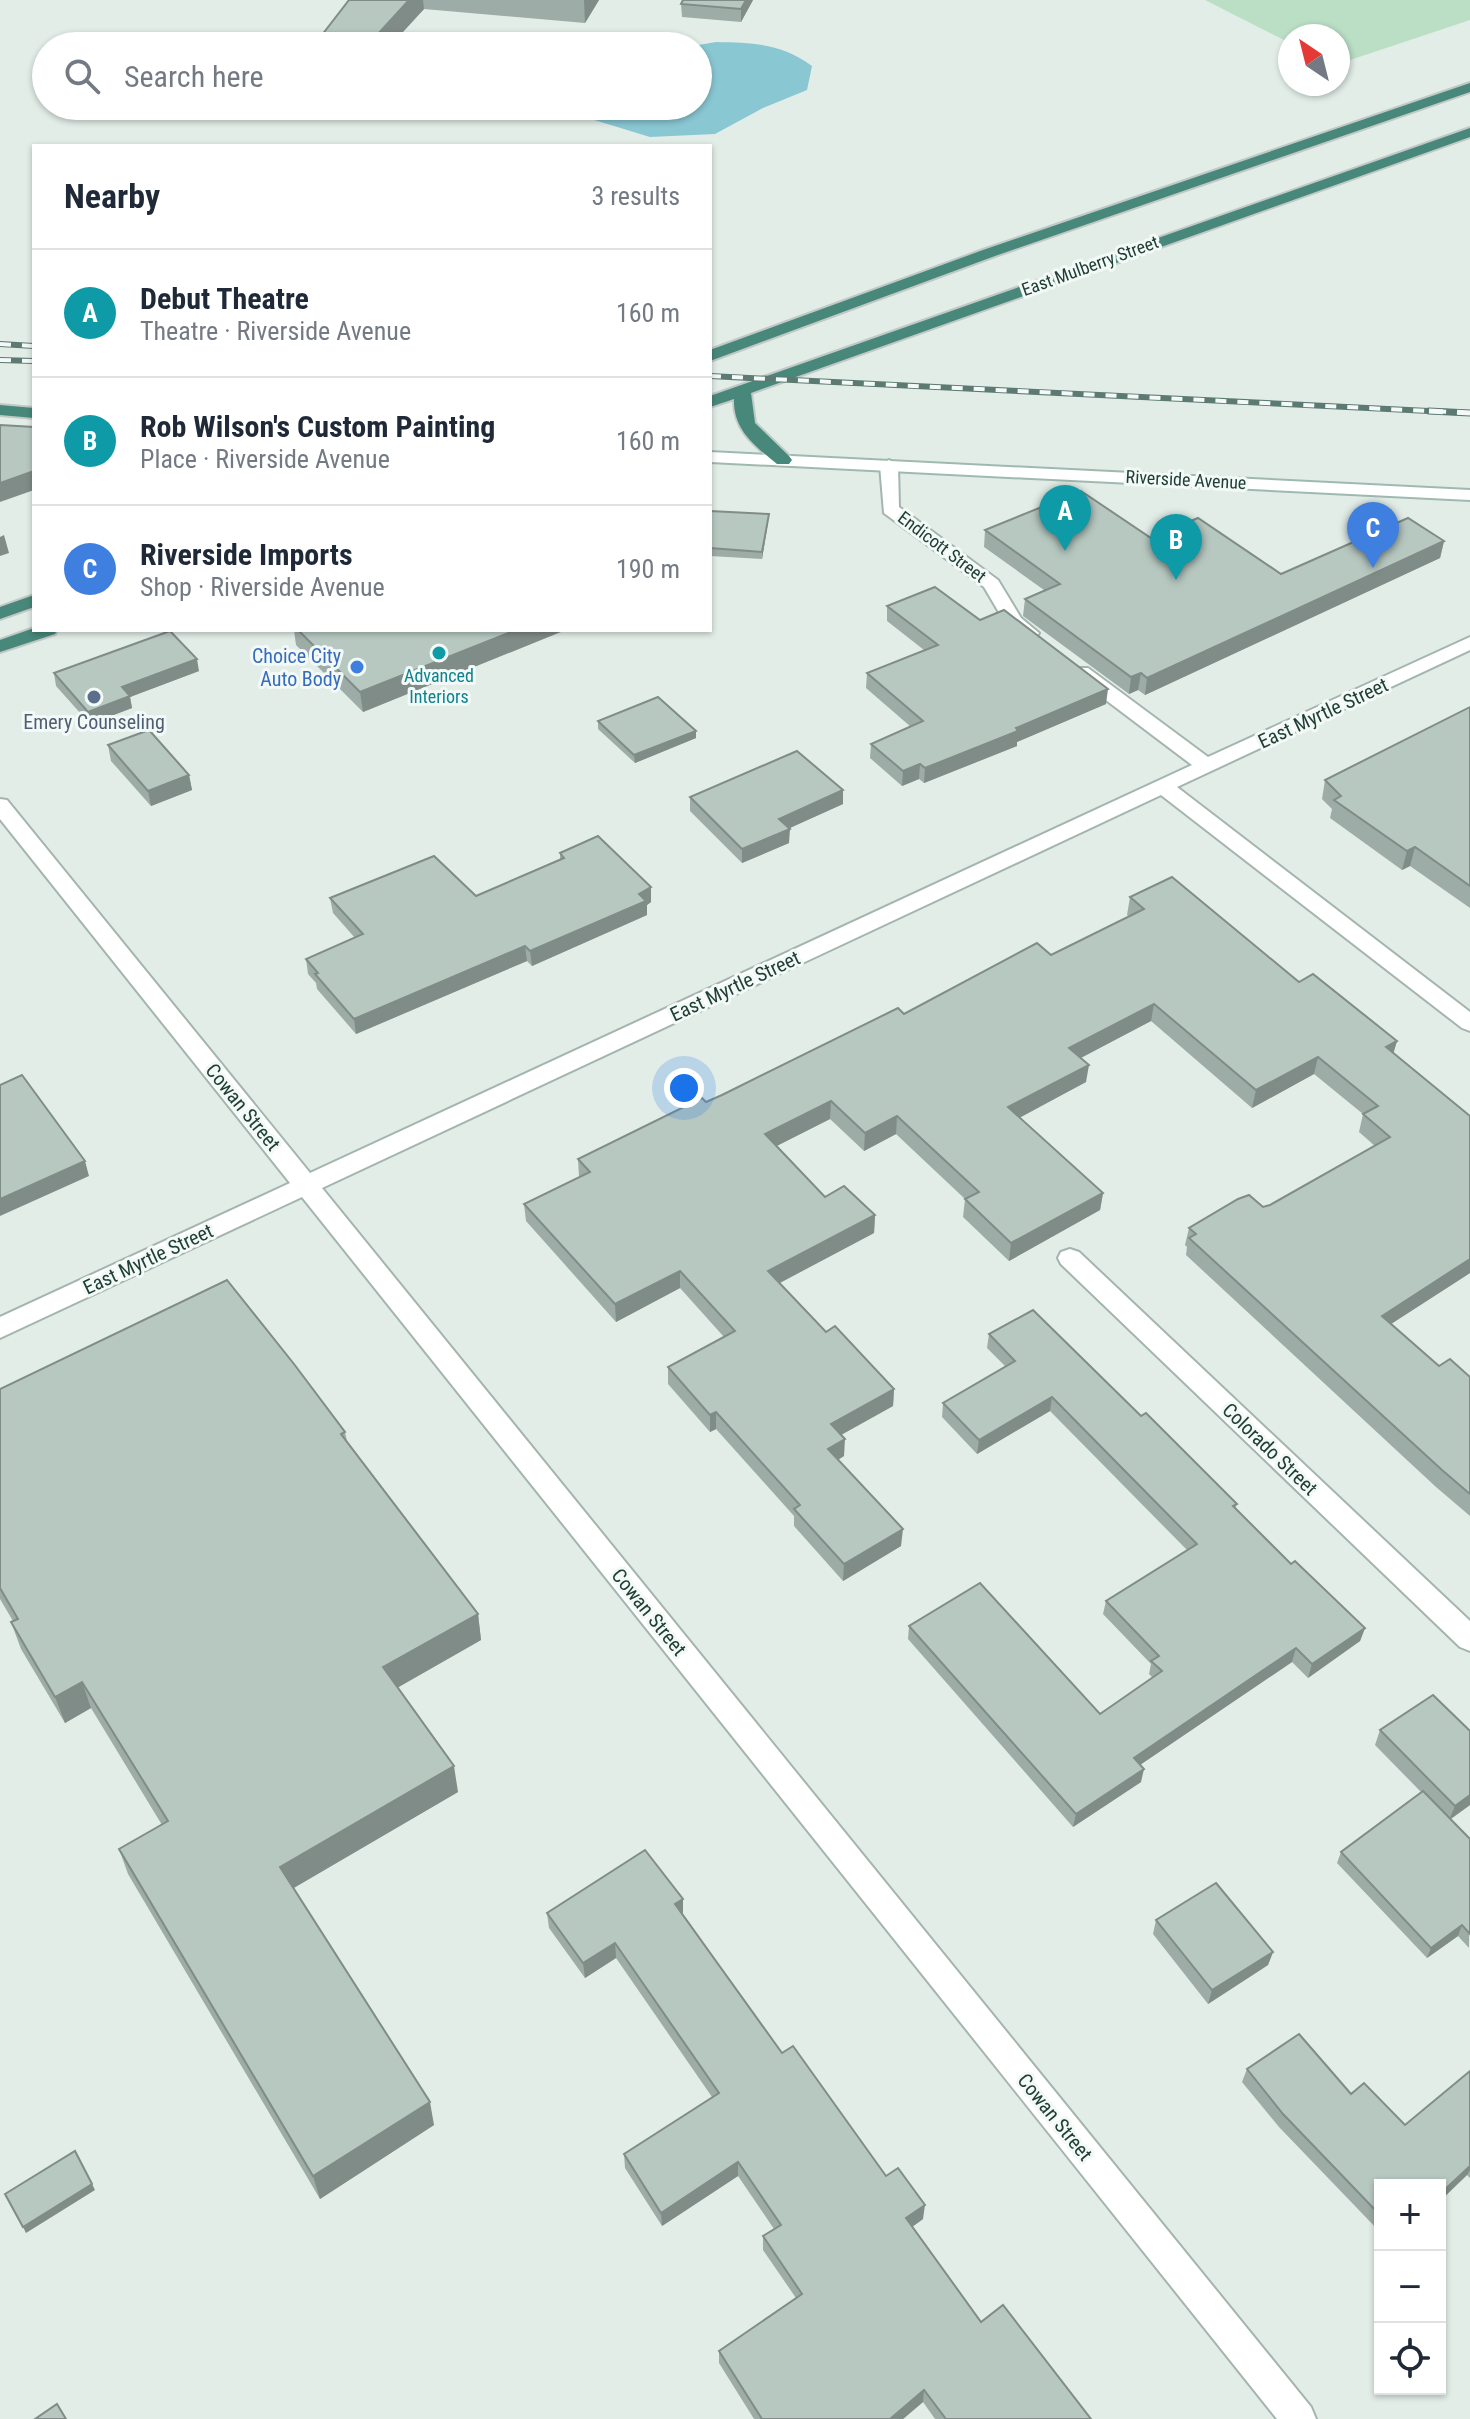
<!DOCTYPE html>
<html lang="en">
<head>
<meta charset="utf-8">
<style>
  body { margin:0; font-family:"Roboto Condensed",sans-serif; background:#f6f6f7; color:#1f2937 }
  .controls { position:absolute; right:24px; bottom:24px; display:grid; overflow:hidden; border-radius:0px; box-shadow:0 2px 6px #0004 }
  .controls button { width:72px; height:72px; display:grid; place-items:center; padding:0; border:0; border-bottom:2px solid #e0e1e3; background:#fff; color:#1f2937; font:40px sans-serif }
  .compass { position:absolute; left:1278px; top:24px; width:72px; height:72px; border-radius:50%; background:#fff; box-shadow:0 2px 6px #0004; rotate:325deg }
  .you { position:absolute; left:684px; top:1088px; width:28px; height:28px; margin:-20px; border:6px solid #fff; border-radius:50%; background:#1a73e8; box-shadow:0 0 0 12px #1a73e833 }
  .badge { display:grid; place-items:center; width:52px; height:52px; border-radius:50%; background:#111827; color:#fff; font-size:26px; font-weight:700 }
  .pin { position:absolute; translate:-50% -66px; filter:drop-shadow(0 2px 4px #0008) }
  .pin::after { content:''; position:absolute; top:42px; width:28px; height:24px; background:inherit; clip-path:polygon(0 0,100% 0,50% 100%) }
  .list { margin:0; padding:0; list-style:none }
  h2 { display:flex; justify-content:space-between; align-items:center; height:104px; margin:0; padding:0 32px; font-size:34px }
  h2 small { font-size:26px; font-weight:400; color:#747a83 }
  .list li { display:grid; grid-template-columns:52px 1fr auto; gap:24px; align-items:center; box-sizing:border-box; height:128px; padding:0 32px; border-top:2px solid #e0e1e3 }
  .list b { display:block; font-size:30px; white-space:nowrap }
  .list p { margin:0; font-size:26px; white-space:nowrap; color:#747a83 }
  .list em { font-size:26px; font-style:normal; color:#747a83 }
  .icon { flex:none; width:44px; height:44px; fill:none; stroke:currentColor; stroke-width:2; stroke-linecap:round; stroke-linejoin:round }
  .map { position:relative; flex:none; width:1470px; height:2419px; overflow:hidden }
  .search { position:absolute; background:#fff; box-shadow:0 2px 6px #0004; left:32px; top:32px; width:680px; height:88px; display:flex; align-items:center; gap:20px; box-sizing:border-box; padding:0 28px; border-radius:44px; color:#747a83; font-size:30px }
  .panel { position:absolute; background:#fff; box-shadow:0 2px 6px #0004; left:32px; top:144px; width:680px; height:488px; border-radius:0px }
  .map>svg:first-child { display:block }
  .green { fill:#badfc5 }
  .water { fill:#89c7d3 }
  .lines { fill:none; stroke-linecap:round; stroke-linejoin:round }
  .minor-casing { stroke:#a4b5af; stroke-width:4 }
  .secondary-casing { stroke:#a0b9b0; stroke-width:4 }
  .trunk-casing { stroke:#c1c9c7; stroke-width:4 }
  .minor { fill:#fff; fill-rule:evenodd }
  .secondary { fill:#fff; fill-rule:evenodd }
  .trunk { fill:#48887a; fill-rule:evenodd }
  .rail-far1-casing { stroke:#5c7a72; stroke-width:6 }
  .rail-casing { stroke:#5c7a72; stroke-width:7 }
  .rail-far1 { stroke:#f3f9f6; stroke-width:4; stroke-dasharray:11; stroke-linecap:butt }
  .rail { stroke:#f3f9f6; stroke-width:5; stroke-dasharray:14; stroke-linecap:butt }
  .wall { fill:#9daca6 }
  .shaded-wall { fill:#808c87 }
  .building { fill:#b7c8c1; stroke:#808c87; stroke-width:2 }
  .culture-dot { fill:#0f9aa8; stroke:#f3f9f6; stroke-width:3 }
  .shop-dot { fill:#3f7fe0; stroke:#f3f9f6; stroke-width:3 }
  .service-dot { fill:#5c6f8a; stroke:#f3f9f6; stroke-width:3 }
  .labels { text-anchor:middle; stroke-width:6; stroke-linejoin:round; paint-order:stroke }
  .far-street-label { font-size:18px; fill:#213f37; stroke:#f3f9f6 }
  .far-culture-label { font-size:18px; fill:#0d838f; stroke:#f3f9f6 }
  .shop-label { font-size:20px; fill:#366cbe; stroke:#f3f9f6; text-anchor:end }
  .street-label { font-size:20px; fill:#213f37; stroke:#f3f9f6 }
  .service-label { font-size:20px; fill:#4e5e75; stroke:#f3f9f6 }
</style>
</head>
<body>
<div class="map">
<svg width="1470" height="2419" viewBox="0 0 1470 2419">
  <rect width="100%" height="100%" fill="#e2ede8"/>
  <!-- green -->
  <path class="green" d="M1205,0H1470V20L1338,64V36H1290V43Z"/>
  <!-- water -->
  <path class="water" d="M716,42C754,43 780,43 812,66L807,90L763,108L715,134L650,137L591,119L592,106H698V46H693Z"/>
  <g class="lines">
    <!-- minor casing -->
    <g class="minor-casing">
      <g id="minor">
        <path d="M889,460L898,465L899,507L998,580L1021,618L1039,633L1036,637H1022L1007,626L984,587L884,513L880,465Z"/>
        <path d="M1470,637V650L1177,787L1470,1012V1031L1462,1028L1161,795L322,1188L1311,2407L1316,2419H1277L302,1197L0,1338V1317L290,1183L0,819V799L7,800L310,1173L1192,765L1074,676L1071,672L1074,668H1088L1208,757Z"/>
        <path d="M1070,1249L1079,1252L1470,1621V1651L1460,1647L1061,1264L1058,1258L1061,1252Z"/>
      </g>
    </g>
    <!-- secondary casing -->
    <g class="secondary-casing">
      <path id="secondary" d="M710,452L1470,490V500L710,462Z"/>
    </g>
    <!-- trunk casing -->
    <g class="trunk-casing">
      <g id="trunk">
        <path d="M1470,83V92L995,256L710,361V350L983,250Z"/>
        <path d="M1470,128V137L751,393L755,423L789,456L792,460L789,464H777C755,446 733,430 734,399L710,407V396Z"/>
        <path d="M0,405L34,408V418L0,415Z"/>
        <path d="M34,595V607L0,619V607Z"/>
        <path d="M34,628L57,630L55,634L0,652V640Z"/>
      </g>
    </g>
    <!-- minor -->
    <use href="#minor" class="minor"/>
    <!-- secondary -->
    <use href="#secondary" class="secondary"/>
    <!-- trunk -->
    <use href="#trunk" class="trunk"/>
    <!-- rail-far1 casing -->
    <g class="rail-far1-casing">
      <g id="rail-far1">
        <path d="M0,344L34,346"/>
        <path d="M0,360L34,361"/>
        <path d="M710,376L1470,413"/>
      </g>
    </g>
    <!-- rail casing -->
    <g class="rail-casing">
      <path id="rail" d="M1429,411L1470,413"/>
    </g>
    <!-- rail-far1 -->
    <use href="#rail-far1" class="rail-far1"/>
    <!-- rail -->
    <use href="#rail" class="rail"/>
  </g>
  <!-- wall -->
  <g class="wall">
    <path d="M349,0H599L585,23L424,9L390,46H315V44Z"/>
    <path d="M753,0L741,22L682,17L681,4Z"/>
    <path d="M710,511L768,522L762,559L710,556Z"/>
    <path d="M985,530L1151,538L1281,574L1444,541L1440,558L1145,695L1138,690L1129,694L1023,616L1025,599L1044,590L984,547Z"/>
    <path d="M887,606L980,620L1106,704L1017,742V746L924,783L919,779L902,786L870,758L871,744L911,727L866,688L867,673L924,650L887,621Z"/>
    <path d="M294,630H566L363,712L296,645Z"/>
    <path d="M199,671L130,697L132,708L90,724L56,686L54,673Z"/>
    <path d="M1470,707V908L1410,866L1402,870L1330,818L1332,809L1322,799L1325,780Z"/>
    <path d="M598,721L696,738L635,763L598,729Z"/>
    <path d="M108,745L189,775L192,790L151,806L111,761Z"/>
    <path d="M690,797L843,804L789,828V843L742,863L690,811Z"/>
    <path d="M560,853L651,887V902L647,905V915L532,966L527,961L356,1034L317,989L316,983L308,974L306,959L355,938L333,913L330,898L476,896L560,859Z"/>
    <path d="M1130,897L1299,982L1397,1041L1393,1053L1470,1116V1273L1391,1324L1439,1366L1470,1377V1516L1436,1487L1186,1255L1187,1247L1185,1245L1189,1228L1270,1205L1375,1146L1359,1132L1363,1114L1314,1074L1252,1108L1151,1021L1081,1058L1086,1082L1019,1117L1103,1193L1100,1210L1009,1261L963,1217L965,1199L896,1134L864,1151L830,1119L776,1146L825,1197L875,1215L874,1233L780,1283L826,1332L894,1389L893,1406L841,1435L844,1456L838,1460L901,1546L843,1581L794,1526V1516L716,1429L710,1432L668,1384V1367L724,1337L680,1288L616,1322L526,1221L524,1204L579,1177L578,1159L904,1014L1051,955L1129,916L1127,915Z"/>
    <path d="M989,1334L1141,1416L1237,1504L1235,1509L1291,1564L1365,1628L1360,1641L1308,1678L1292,1662L1140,1765L1141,1782L1073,1827L908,1639L909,1626L1100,1714L1153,1678L1149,1674L1151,1664L1103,1614L1106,1601L1187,1550L1050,1411L977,1454L942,1417L943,1403L1005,1366L987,1348Z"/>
    <path d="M0,1389L345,1432L347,1441L478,1614L481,1640L397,1688L458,1792L293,1888L434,2125L320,2199L128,1874L119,1849L162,1825L91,1708L65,1723L21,1649L11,1622L13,1621L0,1599Z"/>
    <path d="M1380,1730L1470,1731V1805L1451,1819L1470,1839L1469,1948L1458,1936L1427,1958L1337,1863L1341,1852L1421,1792L1375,1745Z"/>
    <path d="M547,1913L683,1914L782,2053L923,2219L912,2227L981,2322L1091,2419H935L923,2402L903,2419H754L719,2363V2351L796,2298L763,2250V2236L774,2229L738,2176L662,2226L625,2168L624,2154L712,2097L616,1958L585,1978L549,1928Z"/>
    <path d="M1156,1920L1273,1952L1268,1965L1208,2004L1153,1934Z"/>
    <path d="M1247,2069L1351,2094L1405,2125L1470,2071V2178L1467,2175L1440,2201V2185H1380V2232L1279,2127L1242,2082Z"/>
  </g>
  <!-- shaded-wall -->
  <g class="shaded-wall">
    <path d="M409,0H423L424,9L390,46H367Z"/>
    <path d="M584,0H599L585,23Z"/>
    <path d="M746,0H753L741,22V9Z"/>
    <path d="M34,471V490L0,502V483Z"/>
    <path d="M769,514L768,522L762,559V552Z"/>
    <path d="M4,535L9,553L0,556V537Z"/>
    <path d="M1444,541L1440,558L1145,695L1147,678Z"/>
    <path d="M516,630H565L363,712L360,692Z"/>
    <path d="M197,659L199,671L130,697L132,708L90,724L88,712L122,687Z"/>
    <path d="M1141,673L1138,690L1129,694L1131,677Z"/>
    <path d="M1108,689L1106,704L1017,742V746L924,783L925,768Z"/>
    <path d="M696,731V738L635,763L634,755Z"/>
    <path d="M920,764L919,779L902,786L903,771Z"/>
    <path d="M189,775L192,790L151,806L148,791Z"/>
    <path d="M843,790V804L779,833V819Z"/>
    <path d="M790,829L789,843L742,863V849Z"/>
    <path d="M1415,847L1410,866L1402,870L1407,851Z"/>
    <path d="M651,887V902L647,905V915L532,966L530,951Z"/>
    <path d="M525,946L527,961L356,1034L354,1019Z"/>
    <path d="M1154,1004L1151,1021L1067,1065L1069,1048Z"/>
    <path d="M1397,1041L1392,1058L1386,1047Z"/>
    <path d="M1318,1057L1314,1074L1252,1108L1256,1090Z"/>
    <path d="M1089,1065L1086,1082L1006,1125L1008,1107Z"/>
    <path d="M831,1101L830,1119L765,1152V1134Z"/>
    <path d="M897,1116L896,1134L864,1151L865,1133Z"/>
    <path d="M85,1161L89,1176L0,1216V1199Z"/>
    <path d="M1103,1193L1100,1210L1009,1261L1011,1243Z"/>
    <path d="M875,1215L874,1233L768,1289V1271Z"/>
    <path d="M1470,1259V1273L1377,1333L1382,1316Z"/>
    <path d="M680,1271V1288L616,1322L615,1304Z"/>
    <path d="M894,1389L893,1406L830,1441L831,1424Z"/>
    <path d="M1052,1397L1050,1411L977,1454L979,1440Z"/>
    <path d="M716,1412V1429L710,1432V1415Z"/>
    <path d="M845,1439L844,1456L827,1466L828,1449Z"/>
    <path d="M903,1529L901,1546L843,1581L844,1564Z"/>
    <path d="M478,1614L481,1640L388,1693L383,1667Z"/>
    <path d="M1365,1628L1360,1641L1308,1678L1312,1664Z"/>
    <path d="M1296,1648L1292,1662L1131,1771L1134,1758Z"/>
    <path d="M82,1682L91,1708L65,1723L55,1697Z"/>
    <path d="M454,1766L458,1792L287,1892L280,1867Z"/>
    <path d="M1144,1769L1141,1782L1073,1827L1076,1814Z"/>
    <path d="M1470,1795V1805L1449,1820L1455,1806Z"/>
    <path d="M683,1899V1914L675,1904Z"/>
    <path d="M1462,1925L1458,1936L1427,1958L1431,1948Z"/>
    <path d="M615,1943L616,1958L585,1978L583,1963Z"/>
    <path d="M1273,1952L1268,1965L1208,2004L1212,1990Z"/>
    <path d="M430,2102L434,2125L320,2199L313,2176Z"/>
    <path d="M738,2162V2176L662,2226L661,2213Z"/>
    <path d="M1470,2166V2170L1467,2175L1440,2201V2194Z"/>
    <path d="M92,2184L95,2190L26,2233L23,2227Z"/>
    <path d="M925,2205L923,2219L905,2232L906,2218Z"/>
    <path d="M924,2390L923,2402L903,2419H890Z"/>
  </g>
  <!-- building -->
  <g class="building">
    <path d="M349,0H409L367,46H327L315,44Z"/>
    <path d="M683,0H746L741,9L681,4Z"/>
    <path d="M0,425L34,427V471L0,483Z"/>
    <path d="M1081,491L1151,538L1198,518L1281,574L1408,518L1444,541L1147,678L1141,673L1131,677L1025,599L1060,584L985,530Z"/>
    <path d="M710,511L769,514L762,552L710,548Z"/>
    <path d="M935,587L980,620L1004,610L1108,689L1016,728L1018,731L925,768L920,764L903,771L871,744L923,721L867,673L938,645L887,606Z"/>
    <path d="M298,630H516L360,692Z"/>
    <path d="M170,631L197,659L122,687L130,696L88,712L54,673Z"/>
    <path d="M658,697L696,731L634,755L598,721Z"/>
    <path d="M1470,707V886L1415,847L1407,851L1334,800L1341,796L1325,780Z"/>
    <path d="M149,730L189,775L148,791L108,745Z"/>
    <path d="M797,751L843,790L779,819L790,829L742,849L690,797Z"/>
    <path d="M598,836L651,887L639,894L646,901L530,951L525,946L354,1019L315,974L318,973L306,959L363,934L330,898L434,856L476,896L564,858L560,853Z"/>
    <path d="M1172,877L1299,982L1313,974L1397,1041L1386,1047L1470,1116V1259L1382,1316L1439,1366L1450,1359L1470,1377V1494L1442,1470L1189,1238L1196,1234L1189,1228L1238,1199L1249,1195L1263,1207L1270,1205L1390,1137L1363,1114L1378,1106L1318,1057L1256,1090L1154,1004L1069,1048L1089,1065L1008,1107L1103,1193L1011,1243L965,1199L979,1192L897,1116L865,1133L831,1101L765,1134L825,1197L844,1186L875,1215L768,1271L826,1332L835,1326L894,1389L831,1424L845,1439L828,1449L903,1529L844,1564L794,1509L800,1505L716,1412L710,1415L668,1367L735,1331L680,1271L615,1304L524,1204L590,1172L578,1159L702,1098L706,1102L722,1095L898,1008L904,1014L1037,943L1051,955L1144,909L1130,897Z"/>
    <path d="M22,1075L85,1161L0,1199V1085Z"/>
    <path d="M227,1280L294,1364L345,1432L341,1434L478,1614L383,1667L454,1766L280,1867L430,2102L313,2176L119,1849L168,1821L82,1682L55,1697L11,1622L18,1619L0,1588V1389Z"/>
    <path d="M1033,1310L1141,1416L1146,1413L1237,1504L1233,1506L1291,1564L1295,1561L1365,1628L1312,1664L1296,1648L1134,1758L1144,1769L1076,1814L909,1626L980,1583L1100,1714L1162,1671L1151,1661L1159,1656L1106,1601L1197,1544L1052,1397L979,1440L943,1403L1015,1361L989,1334Z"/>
    <path d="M1433,1695L1470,1731V1795L1455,1806L1380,1730Z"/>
    <path d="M1423,1791L1470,1839V1934L1462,1925L1431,1948L1341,1852Z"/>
    <path d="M645,1850L683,1899L675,1904L782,2053L793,2046L886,2176L898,2168L925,2205L906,2218L981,2322L1003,2305L1091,2419H946L924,2390L890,2419H762L719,2351L802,2294L763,2236L781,2225L738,2162L661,2213L624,2154L719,2093L615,1943L583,1963L547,1913Z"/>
    <path d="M1216,1883L1273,1952L1212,1990L1156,1920Z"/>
    <path d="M1299,2034L1351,2094L1364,2083L1405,2125L1470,2071V2166L1440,2194V2185H1380V2215L1283,2114L1247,2069Z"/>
    <path d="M75,2151L92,2184L23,2227L5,2194Z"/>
    <path d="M57,2404L66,2419H35Z"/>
  </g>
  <!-- markers -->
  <circle class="culture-dot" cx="439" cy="653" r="8"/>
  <circle class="shop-dot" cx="357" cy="667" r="8"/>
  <circle class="service-dot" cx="94" cy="697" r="8"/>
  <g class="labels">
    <!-- far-street labels -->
    <g class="far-street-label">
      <text transform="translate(1090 266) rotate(-20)" y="6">East Mulberry Street</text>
      <text transform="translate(1186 480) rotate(3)" y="6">Riverside Avenue</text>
      <text transform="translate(942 547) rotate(37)" y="6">Endicott Street</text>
    </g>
    <!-- far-culture labels -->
    <g class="far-culture-label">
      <text x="439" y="682">Advanced<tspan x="439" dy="21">Interiors</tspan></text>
    </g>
    <!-- shop labels -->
    <g class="shop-label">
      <text x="341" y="663">Choice City<tspan x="341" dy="23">Auto Body</tspan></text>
    </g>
    <!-- street labels -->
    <g class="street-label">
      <text transform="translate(1323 713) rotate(-25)" y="7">East Myrtle Street</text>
      <text transform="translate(735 986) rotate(-25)" y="7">East Myrtle Street</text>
      <text transform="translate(243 1107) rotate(51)" y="7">Cowan Street</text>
      <text transform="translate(148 1259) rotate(-25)" y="7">East Myrtle Street</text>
      <text transform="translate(1270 1449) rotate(44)" y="7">Colorado Street</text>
      <text transform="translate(649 1612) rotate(51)" y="7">Cowan Street</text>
      <text transform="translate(1055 2117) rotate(51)" y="7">Cowan Street</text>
    </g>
    <!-- service labels -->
    <g class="service-label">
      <text x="94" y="729">Emery Counseling</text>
    </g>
  </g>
</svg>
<div class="controls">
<button>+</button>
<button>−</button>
<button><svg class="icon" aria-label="locate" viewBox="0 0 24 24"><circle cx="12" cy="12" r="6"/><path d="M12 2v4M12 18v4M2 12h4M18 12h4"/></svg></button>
</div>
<svg class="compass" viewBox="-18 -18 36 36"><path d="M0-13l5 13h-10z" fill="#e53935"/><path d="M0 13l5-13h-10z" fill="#747a83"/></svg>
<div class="you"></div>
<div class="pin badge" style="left:1065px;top:551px;background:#0f9aa8">A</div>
<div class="pin badge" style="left:1176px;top:580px;background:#0f9aa8">B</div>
<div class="pin badge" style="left:1373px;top:568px;background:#3f7fe0">C</div>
<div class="search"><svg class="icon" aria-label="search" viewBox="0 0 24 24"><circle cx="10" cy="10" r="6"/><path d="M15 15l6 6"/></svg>Search here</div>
<section class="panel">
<h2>Nearby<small>3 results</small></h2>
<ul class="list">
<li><span class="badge" style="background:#0f9aa8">A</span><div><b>Debut Theatre</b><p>Theatre · Riverside Avenue</p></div><em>160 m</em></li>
<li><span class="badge" style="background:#0f9aa8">B</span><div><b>Rob Wilson's Custom Painting</b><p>Place · Riverside Avenue</p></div><em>160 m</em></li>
<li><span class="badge" style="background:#3f7fe0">C</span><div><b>Riverside Imports</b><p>Shop · Riverside Avenue</p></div><em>190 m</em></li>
</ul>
</section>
</div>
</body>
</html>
